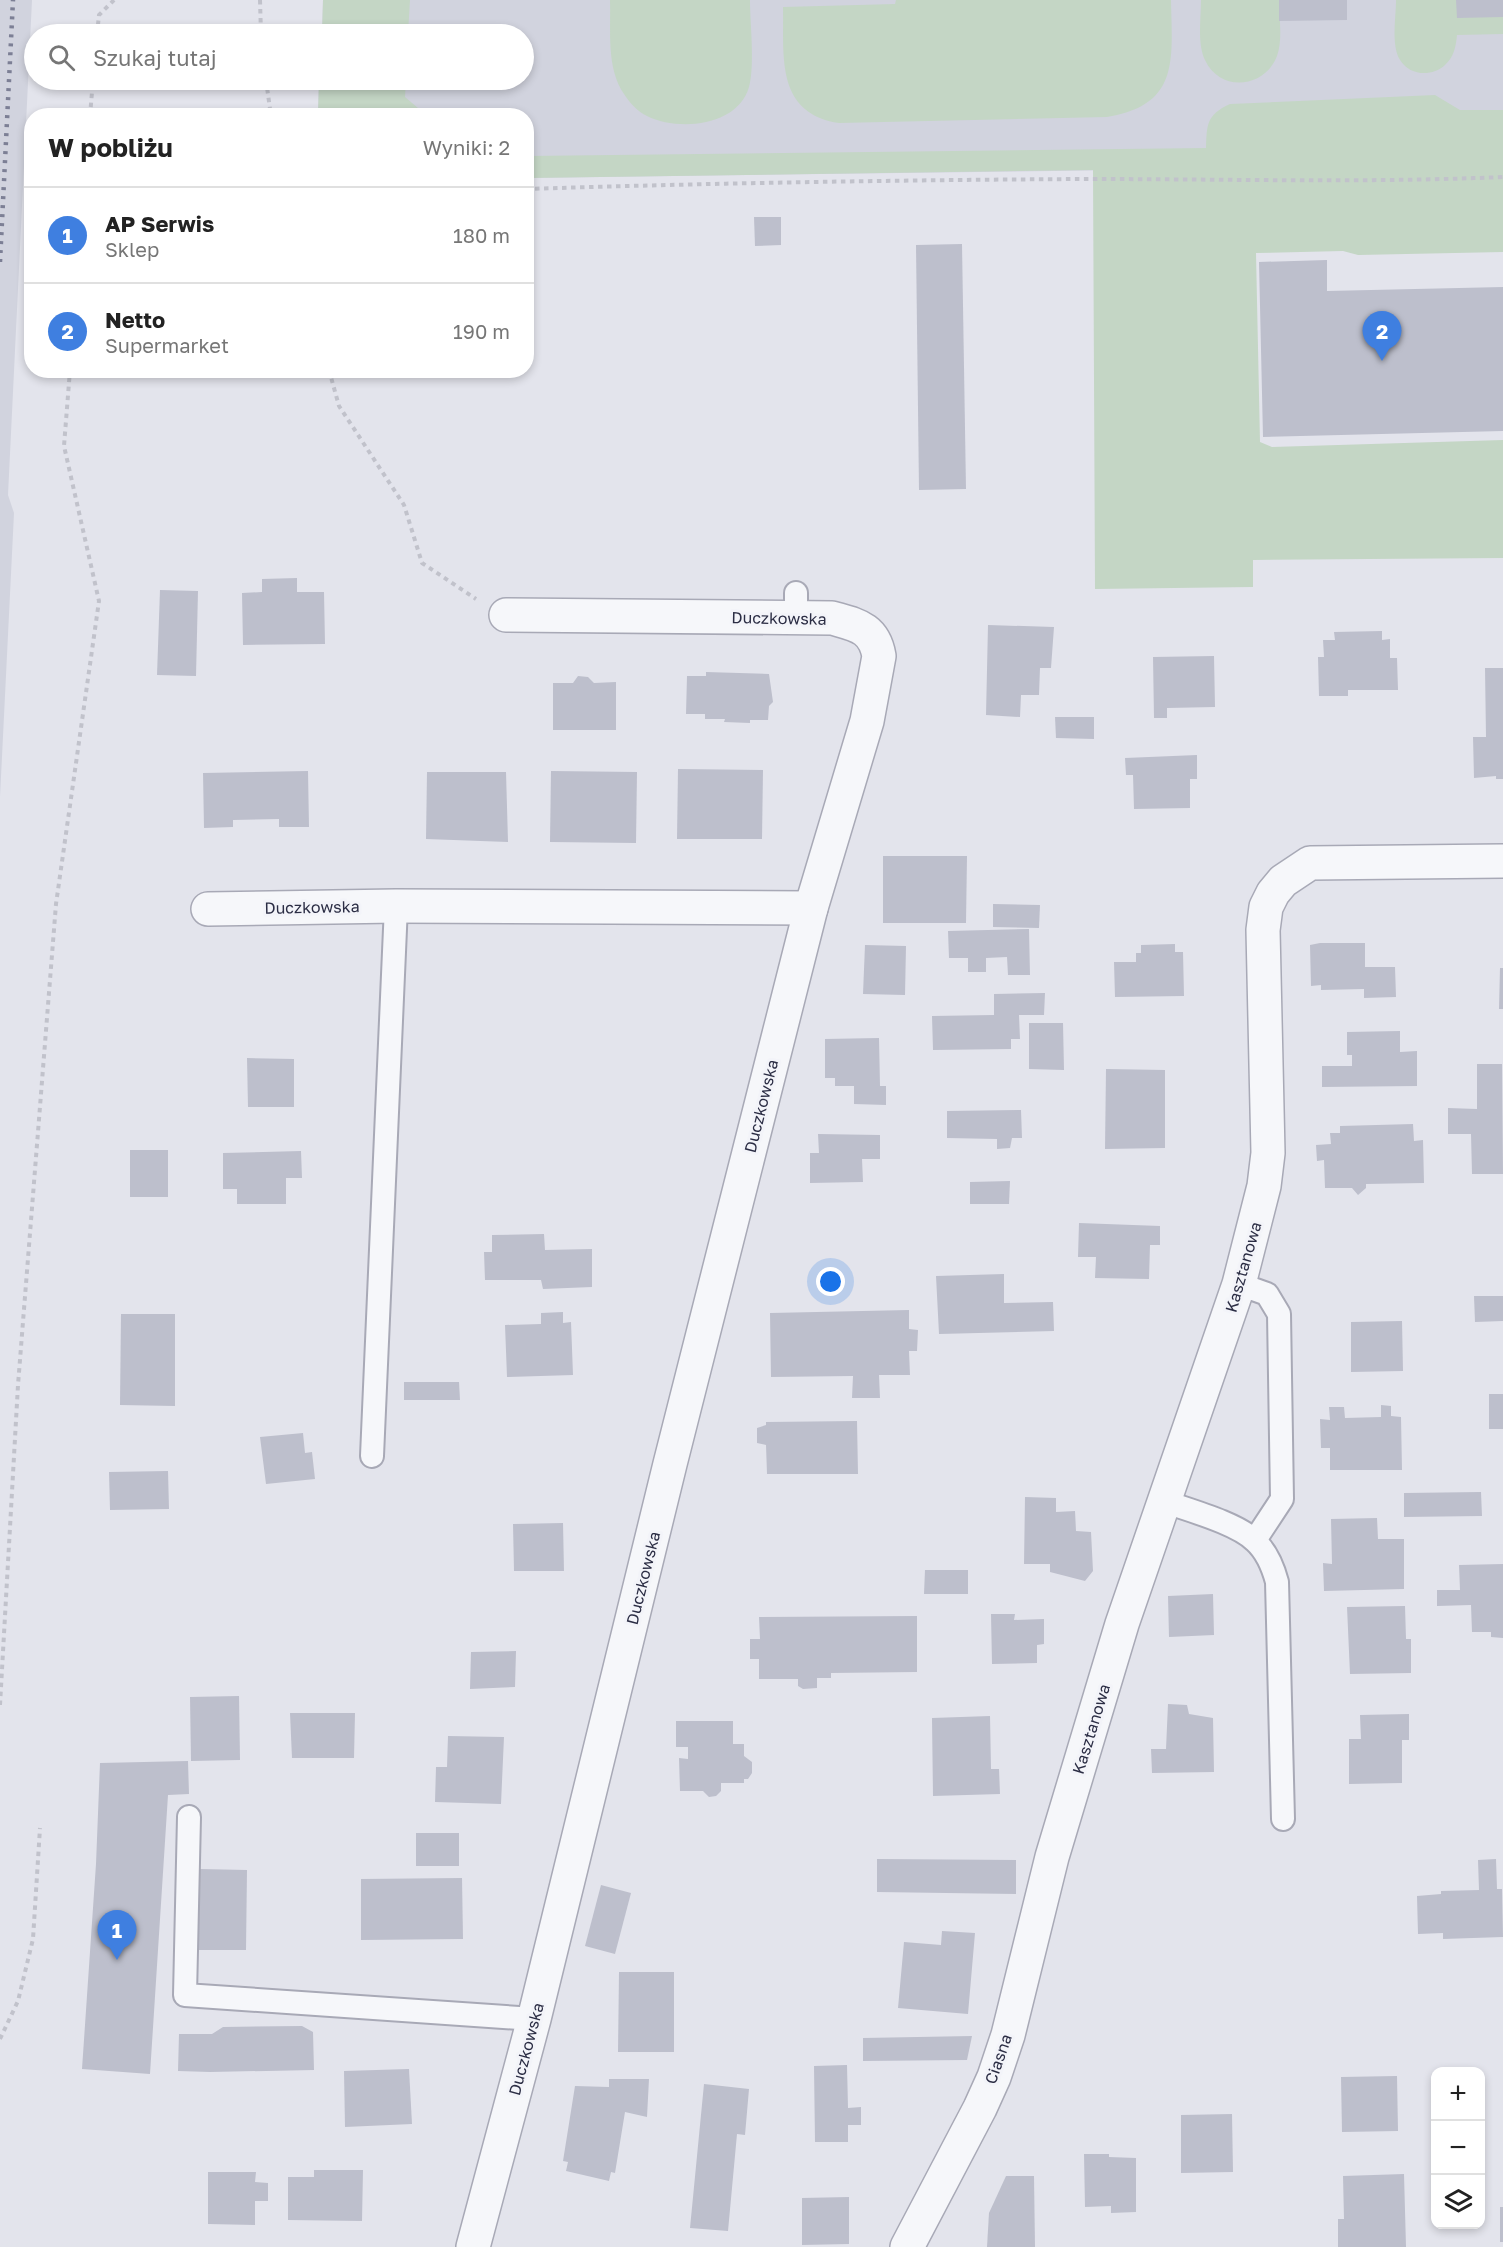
<!DOCTYPE html>
<html lang="pl">
<head>
<meta charset="utf-8">
<style>
  body { margin:0; font-family:"Golos Text",sans-serif; background:#f2f2f2; color:#222 }
  .controls { position:absolute; right:18px; bottom:18px; display:grid; overflow:hidden; border-radius:12px; box-shadow:0 3px 9px #0003 }
  .controls button { width:54px; height:54px; display:grid; place-items:center; padding:0; border:0; border-bottom:2px solid #e0e0e0; background:#fff; color:#222; font:30px sans-serif }
  .you { position:absolute; left:831px; top:1282px; width:21px; height:21px; margin:-15px; border:4px solid #fff; border-radius:50%; background:#1a73e8; box-shadow:0 0 0 9px #1a73e833 }
  .badge { display:grid; place-items:center; width:39px; height:39px; border-radius:50%; background:#2563eb; color:#fff; font-size:20px; font-weight:700 }
  .pin { position:absolute; translate:-50% -50px; filter:drop-shadow(0 2px 3px #0008) }
  .pin::after { content:''; position:absolute; top:32px; width:21px; height:18px; background:inherit; clip-path:polygon(0 0,100% 0,50% 100%) }
  .list { margin:0; padding:0; list-style:none }
  h2 { display:flex; justify-content:space-between; align-items:center; height:78px; margin:0; padding:0 24px; font-size:26px }
  h2 small { font-size:20px; font-weight:400; color:#767676 }
  .list li { display:grid; grid-template-columns:39px 1fr auto; gap:18px; align-items:center; box-sizing:border-box; height:96px; padding:0 24px; border-top:2px solid #e0e0e0 }
  .list b { display:block; font-size:22px; white-space:nowrap }
  .list p { margin:0; font-size:20px; white-space:nowrap; color:#767676 }
  .list em { font-size:20px; font-style:normal; color:#767676 }
  .icon { flex:none; width:33px; height:33px; fill:none; stroke:currentColor; stroke-width:2; stroke-linecap:round; stroke-linejoin:round }
  .map { position:relative; flex:none; width:1503px; height:2247px; overflow:hidden }
  .search { position:absolute; background:#fff; box-shadow:0 3px 9px #0003; left:24px; top:24px; width:510px; height:66px; display:flex; align-items:center; gap:15px; box-sizing:border-box; padding:0 21px; border-radius:33px; color:#767676; font-size:22px }
  .panel { position:absolute; background:#fff; box-shadow:0 3px 9px #0003; left:24px; top:108px; width:510px; height:270px; border-radius:24px }
  .map>svg:first-child { display:block }
  .built { fill:#d1d3de }
  .green { fill:#c4d6c5 }
  .building { fill:#bdbfcc }
  .lines { fill:none; stroke-linecap:round; stroke-linejoin:round }
  .lane-casing { stroke:#a8a9b6; stroke-width:26 }
  .street-casing { stroke:#a8a9b6; stroke-width:36 }
  .path { stroke:#c1c2cb; stroke-width:4; stroke-dasharray:4.5 4.5; stroke-linecap:butt }
  .lane { stroke:#f6f7fa; stroke-width:22 }
  .street { stroke:#f6f7fa; stroke-width:33 }
  .rail { stroke:#7c7f95; stroke-width:4.5; stroke-dasharray:3 6; stroke-linecap:butt }
  .labels { text-anchor:middle; stroke-width:6; stroke-linejoin:round; paint-order:stroke }
  .street-label { font-size:16px; fill:#2b2d44; stroke:#f3f4f9 }
</style>
</head>
<body>
<div class="map">
<svg width="1503" height="2247" viewBox="0 0 1503 2247">
  <rect width="100%" height="100%" fill="#e3e4ec"/>
  <!-- built -->
  <g class="built">
    <path d="M0,0H32L8,495L14,513L0,797Z"/>
    <path d="M323,0H1503V165L527,178L526,116H318L319,80H524V34H322Z"/>
  </g>
  <!-- green -->
  <g class="green">
    <path d="M323,0H410L408,34H322Z"/>
    <path d="M610,0H750C750,24 755,65 749,87C738,126 679,132 647,116C638,112 629,102 624,94C606,68 611,30 610,0Z"/>
    <path d="M896,0H1171C1172,60 1180,105 1107,117L839,123C775,113 784,56 783,7L895,4Z"/>
    <path d="M1201,0H1279C1279,18 1283,39 1277,56C1265,88 1220,93 1205,60C1197,44 1201,18 1201,0Z"/>
    <path d="M1396,0H1503V34L1457,35C1456,46 1454,57 1445,65C1432,77 1410,76 1400,60C1391,45 1396,18 1396,0Z"/>
    <path d="M319,80H406L405,97L425,114L469,113L470,115H318Z"/>
    <path d="M1435,95L1460,110H1503V252L1358,255L1343,251L1256,253L1260,442L1272,447L1503,440V558L1253,560V587L1095,589L1093,170L527,178V156L1206,148C1207,125 1206,115 1230,104Z"/>
  </g>
  <!-- building -->
  <g class="building">
    <path d="M1279,0H1347V20L1279,21Z"/>
    <path d="M1456,0H1503V17L1457,18Z"/>
    <path d="M754,217H781V245L755,246Z"/>
    <path d="M962,244L966,489L919,490L916,245Z"/>
    <path d="M1327,260V291L1503,287V431L1263,437L1259,262Z"/>
    <path d="M297,578V592H324L325,644L243,645L242,593L262,592V579Z"/>
    <path d="M160,590L198,591L196,676L157,675Z"/>
    <path d="M988,625L1054,627L1051,668H1040L1039,695H1021L1020,717L986,715Z"/>
    <path d="M1382,631V640L1390,639V658H1397L1398,690H1348V696H1319L1318,657H1324L1323,640H1335L1334,632Z"/>
    <path d="M1214,656L1215,707L1167,708V718H1154L1153,657Z"/>
    <path d="M1485,668H1503V779H1496V776L1474,778L1473,737H1486Z"/>
    <path d="M706,672L769,674L773,702L769,706L768,720H750V723L724,722L725,719H705V714H686L687,676H706Z"/>
    <path d="M578,676L588,677L594,683L616,682V730H553V683H573Z"/>
    <path d="M1055,717H1094V739L1056,738Z"/>
    <path d="M1197,755V779H1190V808L1134,809L1133,775H1126L1125,758Z"/>
    <path d="M678,769L763,770L762,839H677Z"/>
    <path d="M308,771L309,827H279V819L233,820V827L204,828L203,773Z"/>
    <path d="M551,771L637,772L636,843L550,842Z"/>
    <path d="M427,772H506L508,842L426,839Z"/>
    <path d="M883,856H967L966,923H883Z"/>
    <path d="M993,904L1040,905L1039,928L993,927Z"/>
    <path d="M1029,929L1030,975H1008L1007,957L986,958V972H968V958H949L948,931Z"/>
    <path d="M1320,943H1365V967H1395L1396,997L1364,998V989L1321,990V985L1311,986L1310,945Z"/>
    <path d="M1175,944V952H1183L1184,996L1115,997L1114,962H1136V953H1141V945Z"/>
    <path d="M865,945L906,946L905,995L863,994Z"/>
    <path d="M1500,968H1503V1009H1499Z"/>
    <path d="M1045,993L1044,1015H1019L1020,1039H1011V1049L933,1050L932,1016L994,1015V994Z"/>
    <path d="M1029,1023H1063L1064,1070L1029,1069Z"/>
    <path d="M1400,1031V1052L1417,1051V1086L1322,1087V1066H1352V1055H1347V1032Z"/>
    <path d="M879,1038L880,1086H886V1105L854,1104V1086H835V1078H825V1039Z"/>
    <path d="M247,1058L294,1059V1107H248Z"/>
    <path d="M1477,1064H1502L1503,1174H1472L1471,1134H1448V1108L1477,1109Z"/>
    <path d="M1106,1069L1165,1070V1148L1105,1149Z"/>
    <path d="M1021,1110L1022,1138H1012L1010,1148L997,1149V1139L947,1138V1111Z"/>
    <path d="M1413,1124L1414,1141L1423,1140L1424,1183L1366,1184V1188L1358,1195L1352,1188H1325L1324,1160L1317,1161L1316,1145L1331,1144L1330,1133H1340V1126Z"/>
    <path d="M818,1134L880,1135V1159H862L863,1182L810,1183V1153H819Z"/>
    <rect x="130" y="1150" width="38" height="47"/>
    <path d="M301,1151L302,1178H286V1204H237V1189H223V1153Z"/>
    <path d="M1010,1181L1009,1204H970V1182Z"/>
    <path d="M1079,1223L1160,1226V1245H1150L1149,1279L1095,1278L1096,1257H1078Z"/>
    <path d="M544,1234L545,1250L592,1249V1287L543,1289L541,1280H485L484,1252H492V1235Z"/>
    <path d="M1004,1274V1303L1053,1302L1054,1331L939,1334L936,1276Z"/>
    <path d="M1474,1296H1503V1321L1475,1322Z"/>
    <path d="M909,1310V1329L918,1330L917,1351H909L910,1375H879L880,1398H852L853,1376L771,1377L770,1313Z"/>
    <path d="M563,1312V1323L571,1322L573,1375L507,1377L505,1325L541,1324V1313Z"/>
    <path d="M121,1314H175V1406L120,1405Z"/>
    <path d="M1402,1321L1403,1371L1351,1372V1322Z"/>
    <path d="M404,1382H459L460,1400H404Z"/>
    <rect x="1489" y="1394" width="14" height="35"/>
    <path d="M1381,1405L1391,1406V1416L1401,1417L1402,1470H1330V1448H1321L1320,1419L1330,1420L1329,1407H1344L1345,1418L1381,1417Z"/>
    <path d="M857,1421L858,1474H767L766,1445L757,1443V1428L766,1425V1422Z"/>
    <path d="M303,1433L305,1453L312,1452L315,1479L266,1484L260,1437Z"/>
    <path d="M168,1471L169,1509L110,1510L109,1472Z"/>
    <path d="M1481,1492L1482,1516L1404,1517V1493Z"/>
    <path d="M1025,1497L1056,1498V1512L1075,1511L1076,1531L1091,1532L1093,1571L1085,1581L1050,1572V1564H1024Z"/>
    <path d="M1377,1518L1378,1539H1404V1589L1324,1591L1323,1563L1332,1564L1331,1519Z"/>
    <path d="M563,1523L564,1571H514L513,1524Z"/>
    <path d="M1503,1564V1638L1491,1637V1632H1472L1471,1605L1437,1606V1590H1460L1459,1565Z"/>
    <path d="M925,1570H968V1594H924Z"/>
    <path d="M1213,1594L1214,1635L1169,1637L1168,1596Z"/>
    <path d="M1405,1606L1406,1639H1411V1673L1350,1674L1347,1607Z"/>
    <path d="M991,1614H1015L1014,1620L1044,1619V1644L1037,1645V1663L992,1664Z"/>
    <path d="M917,1616V1672L831,1673V1678H817V1688L803,1689L798,1686V1679H759V1659H750V1639H760L759,1617Z"/>
    <path d="M516,1651L515,1687L470,1689L471,1652Z"/>
    <path d="M239,1696L240,1760L191,1761L190,1697Z"/>
    <path d="M1168,1704L1187,1705L1189,1714L1213,1718L1214,1772L1152,1773L1151,1749H1166Z"/>
    <path d="M290,1713H355L354,1758H292Z"/>
    <path d="M1409,1714V1740H1402V1783L1349,1784V1739H1361L1360,1715Z"/>
    <path d="M990,1716L991,1769H999L1000,1794L933,1796L932,1718Z"/>
    <path d="M676,1721H733V1744H744V1756L752,1762V1773L748,1779H744V1783H721V1791L716,1796L709,1797L703,1791H680L679,1758L688,1759V1747H676Z"/>
    <path d="M448,1736L504,1737L501,1804L435,1802L436,1767H447Z"/>
    <path d="M188,1761L189,1794L168,1795L150,2074L82,2069L96,1864L100,1763Z"/>
    <rect x="416" y="1833" width="43" height="33"/>
    <path d="M877,1859L1016,1860V1894L877,1892Z"/>
    <path d="M1496,1859L1497,1889H1502L1503,1937L1443,1939V1933L1418,1934L1417,1896L1441,1894V1891L1479,1890L1478,1860Z"/>
    <path d="M199,1869L247,1870L246,1950H197Z"/>
    <path d="M462,1878L463,1939L361,1940V1879Z"/>
    <path d="M601,1885L631,1893L615,1954L585,1946Z"/>
    <path d="M942,1931L975,1933L968,2014L898,2008L904,1942L941,1945Z"/>
    <path d="M619,1972H674V2052H618Z"/>
    <path d="M302,2026L313,2032L314,2070L210,2072L178,2071L179,2034H212L223,2027Z"/>
    <path d="M972,2036L967,2060L863,2061V2038Z"/>
    <path d="M847,2065L848,2108L861,2107V2125H848V2142H815L814,2066Z"/>
    <path d="M409,2069L412,2124L345,2127L344,2071Z"/>
    <path d="M1397,2076L1398,2131L1342,2132L1341,2077Z"/>
    <path d="M609,2079H649L647,2117L625,2112L615,2173L611,2172L609,2181L566,2171L568,2162L563,2161L575,2086L609,2087Z"/>
    <path d="M704,2084L749,2089L745,2135L737,2134L728,2231L690,2228Z"/>
    <path d="M1232,2114L1233,2172L1181,2173V2115Z"/>
    <path d="M1084,2154H1109V2157L1136,2158V2212L1111,2213V2206L1085,2207Z"/>
    <path d="M314,2170H363L362,2221L288,2220V2177H314Z"/>
    <path d="M208,2172H256L255,2182L268,2183V2201H255V2225L208,2224Z"/>
    <path d="M1404,2174L1406,2247H1338V2219H1344L1343,2176Z"/>
    <path d="M1006,2176H1034L1035,2247H987L989,2213Z"/>
    <path d="M849,2197V2244L802,2245V2198Z"/>
    <rect x="1500" y="2207" width="3" height="35"/>
  </g>
  <g class="lines">
    <!-- lane casing -->
    <g class="lane-casing">
      <g id="lane">
        <path d="M796,593V617"/>
        <path d="M1239,1284L1267,1294L1279,1314L1282,1499L1255,1540"/>
        <path d="M372,1456L396,906"/>
        <path d="M1163,1501C1188,1510 1237,1523 1255,1541C1267,1552 1273,1567 1277,1582L1283,1819"/>
        <path d="M189,1817L185,1995L534,2019"/>
      </g>
    </g>
    <!-- street casing -->
    <g class="street-casing">
      <g id="street">
        <path d="M208,909L396,906L811,908"/>
        <path d="M473,2247L534,2019L670,1464L811,908L867,721L879,656C874,627 856,625 832,618L506,615"/>
        <path d="M907,2247L980,2108L994,2077L1008,2035L1052,1857L1122,1624L1239,1284L1264,1186L1268,1153L1263,930L1266,907L1273,893L1283,881L1310,863L1503,861"/>
      </g>
    </g>
    <!-- path -->
    <g class="path">
      <path d="M260,0L261,34"/>
      <path d="M97,34L99,15L114,0"/>
      <path d="M266,80L271,116"/>
      <path d="M90,116L93,80"/>
      <path d="M526,189C713,183 899,180 1086,179C1225,179 1364,183 1503,177"/>
      <path d="M329,370L339,406L404,505L422,563L476,599"/>
      <path d="M0,1705L18,1385L56,904L99,601L64,446L70,370"/>
      <path d="M0,2039L18,2001L33,1939L40,1828"/>
    </g>
    <!-- lane -->
    <use href="#lane" class="lane"/>
    <!-- street -->
    <use href="#street" class="street"/>
    <!-- rail -->
    <path class="rail" d="M0,262L13,0"/>
  </g>
  <g class="labels">
    <!-- street labels -->
    <g class="street-label">
      <text transform="translate(779 618) rotate(1)" y="6">Duczkowska</text>
      <text transform="translate(312 907) rotate(-1)" y="6">Duczkowska</text>
      <text transform="translate(761 1106) rotate(-76)" y="6">Duczkowska</text>
      <text transform="translate(1243 1267) rotate(-74)" y="6">Kasztanowa</text>
      <text transform="translate(643 1578) rotate(-76)" y="6">Duczkowska</text>
      <text transform="translate(1091 1729) rotate(-73)" y="6">Kasztanowa</text>
      <text transform="translate(526 2049) rotate(-75)" y="6">Duczkowska</text>
      <text transform="translate(998 2059) rotate(-71)" y="6">Ciasna</text>
    </g>
  </g>
</svg>
<div class="controls">
<button>+</button>
<button>−</button>
<button><svg class="icon" aria-label="layers" viewBox="0 0 24 24"><path d="M12 4l9 5-9 5-9-5zM3 14l9 5 9-5"/></svg></button>
</div>
<div class="you"></div>
<div class="pin badge" style="left:117px;top:1960px;background:#3f7fe0">1</div>
<div class="pin badge" style="left:1382px;top:361px;background:#3f7fe0">2</div>
<div class="search"><svg class="icon" aria-label="search" viewBox="0 0 24 24"><circle cx="10" cy="10" r="6"/><path d="M15 15l6 6"/></svg>Szukaj tutaj</div>
<section class="panel">
<h2>W pobliżu<small>Wyniki: 2</small></h2>
<ul class="list">
<li><span class="badge" style="background:#3f7fe0">1</span><div><b>AP Serwis</b><p>Sklep</p></div><em>180 m</em></li>
<li><span class="badge" style="background:#3f7fe0">2</span><div><b>Netto</b><p>Supermarket</p></div><em>190 m</em></li>
</ul>
</section>
</div>
</body>
</html>
